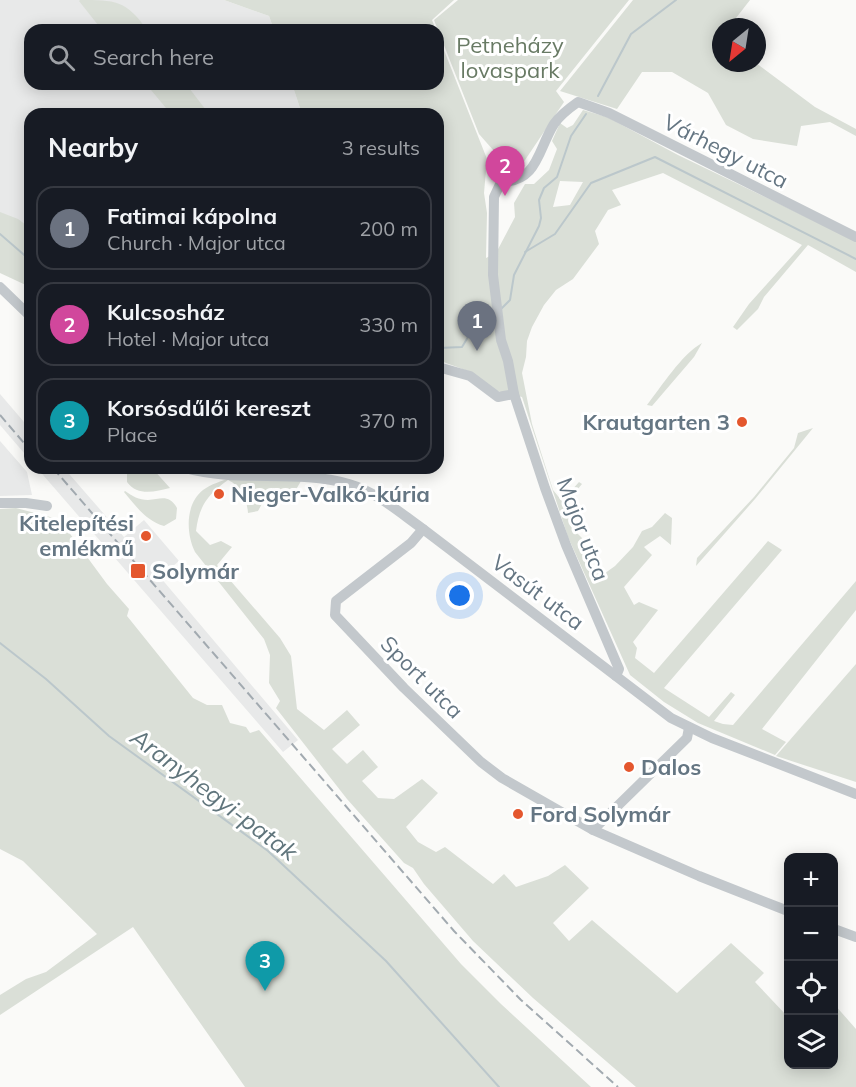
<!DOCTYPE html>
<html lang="en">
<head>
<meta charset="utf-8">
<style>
  body { margin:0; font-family:Mulish,sans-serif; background:#20242c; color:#f1f3f6 }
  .controls { position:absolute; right:18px; bottom:18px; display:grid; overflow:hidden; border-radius:12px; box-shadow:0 3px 15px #0003 }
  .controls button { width:54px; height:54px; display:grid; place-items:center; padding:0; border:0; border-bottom:2px solid #363941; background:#171b24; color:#f1f3f6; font:30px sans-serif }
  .compass { position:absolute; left:712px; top:18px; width:54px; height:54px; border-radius:50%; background:#171b24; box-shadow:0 3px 15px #0003; rotate:210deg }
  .you { position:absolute; left:460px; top:596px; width:21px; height:21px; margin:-15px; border:4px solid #fff; border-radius:50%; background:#1a73e8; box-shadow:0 0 0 9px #1a73e833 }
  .badge { display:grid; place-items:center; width:39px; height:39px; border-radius:50%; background:#d93025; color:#fff; font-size:20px; font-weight:700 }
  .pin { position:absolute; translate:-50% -50px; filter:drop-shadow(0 2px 3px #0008) }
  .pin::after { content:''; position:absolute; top:32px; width:21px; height:18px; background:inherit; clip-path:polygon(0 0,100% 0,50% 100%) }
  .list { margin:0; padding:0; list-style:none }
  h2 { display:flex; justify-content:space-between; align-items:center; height:78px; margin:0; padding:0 24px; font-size:26px }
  h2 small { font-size:20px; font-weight:400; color:#9ea1a6 }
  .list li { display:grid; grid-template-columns:39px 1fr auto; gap:18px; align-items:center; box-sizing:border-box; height:84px; margin:0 12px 12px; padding:0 12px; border:2px solid #363941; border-radius:18px }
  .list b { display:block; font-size:22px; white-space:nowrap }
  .list p { margin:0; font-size:20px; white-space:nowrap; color:#9ea1a6 }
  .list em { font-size:20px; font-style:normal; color:#9ea1a6 }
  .icon { flex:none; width:33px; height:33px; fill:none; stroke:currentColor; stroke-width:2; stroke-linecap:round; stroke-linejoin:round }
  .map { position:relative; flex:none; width:856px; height:1087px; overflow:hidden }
  .search { position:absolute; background:#171b24; box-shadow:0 3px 15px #0003; left:24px; top:24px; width:420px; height:66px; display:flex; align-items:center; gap:15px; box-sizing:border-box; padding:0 21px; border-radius:18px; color:#9ea1a6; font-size:22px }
  .panel { position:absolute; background:#171b24; box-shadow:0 3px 15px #0003; left:24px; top:108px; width:420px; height:366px; border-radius:18px }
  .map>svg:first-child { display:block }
  .built { fill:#e8e9e9 }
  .green { fill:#dadfd7; fill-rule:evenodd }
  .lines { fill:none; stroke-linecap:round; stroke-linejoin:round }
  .stream { stroke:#bbc7cb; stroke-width:2 }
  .minor { stroke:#c3c8cc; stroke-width:10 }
  .rail { stroke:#a2aab0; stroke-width:2; stroke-dasharray:9 4.5; stroke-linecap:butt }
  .poi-dot { fill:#e4572e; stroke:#fff; stroke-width:2 }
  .labels { text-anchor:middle; stroke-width:6; stroke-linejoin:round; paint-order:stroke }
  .park-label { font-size:22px; fill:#687a64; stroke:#fff }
  .street-label { font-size:22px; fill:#657683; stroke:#fff }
  .poi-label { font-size:22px; font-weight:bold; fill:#657683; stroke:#fff; text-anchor:start }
  .water-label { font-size:24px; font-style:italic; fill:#60757c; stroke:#fff }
</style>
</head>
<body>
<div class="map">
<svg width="856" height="1087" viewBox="0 0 856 1087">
  <rect width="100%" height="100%" fill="#fafaf8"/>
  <!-- built -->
  <g class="built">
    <path d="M0,0H224L269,16L274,30H30V84H292L302,114H30V246L0,216Z"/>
    <path d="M0,394L30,429V460L0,425Z"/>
    <path d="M0,441L27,472L32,495L0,496Z"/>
    <path d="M37,468H64L124,537L144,520L179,561L160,577L298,740L283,752Z"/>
  </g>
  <!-- green -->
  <g class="green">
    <path d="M80,0C115,0 126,0 147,30H102L79,1Z"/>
    <path d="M224,0H454L432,20L436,30H274L269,16Z"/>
    <path d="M458,0H629L556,91L564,102L515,175L479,134L434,20Z"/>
    <path d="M633,0H750L729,27H721V63H756L815,107L856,129V136L830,122L801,126L797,146L753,139L726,125L708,93L672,72H642L617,109L560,91Z"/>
    <path d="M438,35L487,159L484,193L487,213L486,258L496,253L515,217L514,203L525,184H534L549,170L557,149L552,141L560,123L567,128L573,125L583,110L607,117L678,155L856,241V272L808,245L764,297L758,309L737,330L733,327L749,304L802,245L663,173L612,190L621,205L608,210L595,231L599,244L573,279L556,290L544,305L532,327L527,341L526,357L522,373L532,424L553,490L562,501L579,482L582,484L566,503L571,527L597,553L588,565L601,576L615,566L633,547L642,531L652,527L665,513L672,518L671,545L660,536L644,547L652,555L624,587L634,605L639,602L658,610L633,642L637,648L635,658L654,673L768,541L782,550L664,688L709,717L731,692L735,695L714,721L723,724L733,725L856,581V610L762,729L786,742L775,755L698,723L664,702L630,675L568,537L522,397L497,391L468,371L438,360V114H302L292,84H438ZM560,181L583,182L570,205L553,207Z"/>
    <path d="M146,84H186L209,114H171Z"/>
    <path d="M0,212L18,219L30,228V287L0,273Z"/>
    <path d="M702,343L694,357L652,406L647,405C662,386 681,355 702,343Z"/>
    <path d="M813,428L755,499L696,566L697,558L754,497L794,448L798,433Z"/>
    <path d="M127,468H152L170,488C156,491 138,497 127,482Z"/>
    <path d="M230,478L301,481L294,493H268L258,511L248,513C247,499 241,486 228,480C208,494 199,506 196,531L210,545L221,541L232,547L217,565L280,638L291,656L297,709L324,730L347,710L360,725L332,749L347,764L363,750L378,767L362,781L378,798L394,799L422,779L438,793L406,827L418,842L436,852L445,847L493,884L504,874L516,887L548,876L565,865L589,888L553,923L569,941L592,920L677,993L731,943L764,973L755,982L788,1017V1064H834V1004L856,1029V1087H636L533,998L473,941L424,884L413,868L404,863L347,799L276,708L280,701L269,683L270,655L264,639L195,552C186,534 185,504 203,490C211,484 222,481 230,478Z"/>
    <path d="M125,491C132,496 139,500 148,500C161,499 169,494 177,508L176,519L164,526C146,521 135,505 124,492Z"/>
    <path d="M16,508L54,518L65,527L107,584L129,609L127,616L193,698L207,705H222L230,723L246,727L250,733L259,730L461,964L501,1004L591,1087H245L133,927L0,1015V995L26,979L46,972L97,934L23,861L0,849V509Z"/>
    <path d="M856,664V782L776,756Z"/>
  </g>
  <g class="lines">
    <!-- stream -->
    <g class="stream">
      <path d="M598,96L631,34L676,0"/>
      <path d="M0,234L30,260"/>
      <path d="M525,252L555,234L591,183L655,157L856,259"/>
      <path d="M500,310L510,300L514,275L539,226L541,218L539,200L544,188L557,177L571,136L586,114"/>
      <path d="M438,348L462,347L468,337L493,315"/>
      <path d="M0,643L46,679L109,736L268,851L386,961L499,1087"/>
    </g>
    <!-- minor -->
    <g class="minor">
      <path d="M0,287L30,316"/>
      <path d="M438,367L470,376L498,397L514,394"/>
      <path d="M185,468C238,483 296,469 349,484C377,492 400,513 423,529L671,718L712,738L856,794"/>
      <path d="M0,503H26L47,506"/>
      <path d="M423,529L411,543L336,601L335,615L404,688L481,762L502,778L593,830L699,876L788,911"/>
      <path d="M616,676L619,669L566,545L545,488L514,394L508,361L501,340L493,275L494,197L501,182C538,182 538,149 554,124C560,115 568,109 578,102L609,113L856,237"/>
      <path d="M593,830L687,738L689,728"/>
      <path d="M834,929L856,937"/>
    </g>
    <!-- rail -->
    <g class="rail">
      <path d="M0,415L30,450"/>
      <path d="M53,468L454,931L521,1000L618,1087"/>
    </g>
  </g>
  <!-- markers -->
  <g class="poi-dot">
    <circle cx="742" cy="422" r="6"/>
    <circle cx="219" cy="494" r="6"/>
    <circle cx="146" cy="536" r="6"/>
    <rect x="130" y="563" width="16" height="16" rx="3"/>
    <circle cx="629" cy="767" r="6"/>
    <circle cx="518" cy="814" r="6"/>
  </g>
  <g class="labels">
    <!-- park labels -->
    <g class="park-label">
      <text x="510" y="53">Petneházy<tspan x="510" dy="25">lovaspark</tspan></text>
    </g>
    <!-- street labels -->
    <g class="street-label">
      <text transform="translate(726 151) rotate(27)" y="8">Várhegy utca</text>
      <text transform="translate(583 529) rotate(69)" y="8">Major utca</text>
      <text transform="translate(538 592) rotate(37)" y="8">Vasút utca</text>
      <text transform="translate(422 677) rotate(45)" y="8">Sport utca</text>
    </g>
    <!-- poi labels -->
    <g class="poi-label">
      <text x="730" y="430" text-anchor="end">Krautgarten 3</text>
      <text x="231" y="502">Nieger-Valkó-kúria</text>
      <text x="134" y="531" text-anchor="end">Kitelepítési<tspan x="134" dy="25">emlékmű</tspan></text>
      <text x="152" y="579">Solymár</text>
      <text x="641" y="775">Dalos</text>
      <text x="530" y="822">Ford Solymár</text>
    </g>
    <!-- water labels -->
    <g class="water-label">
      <text transform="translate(214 795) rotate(37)" y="8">Aranyhegyi-patak</text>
    </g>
  </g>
</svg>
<div class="controls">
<button>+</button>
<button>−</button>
<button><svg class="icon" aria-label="locate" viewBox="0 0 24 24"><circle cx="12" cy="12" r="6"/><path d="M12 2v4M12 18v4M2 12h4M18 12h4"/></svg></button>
<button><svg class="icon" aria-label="layers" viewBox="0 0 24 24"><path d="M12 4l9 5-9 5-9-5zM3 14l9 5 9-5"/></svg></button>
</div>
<svg class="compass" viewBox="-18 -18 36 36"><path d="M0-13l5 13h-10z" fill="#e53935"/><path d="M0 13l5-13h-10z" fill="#9ea1a6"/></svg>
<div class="you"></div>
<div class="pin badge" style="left:477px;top:351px;background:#6b7280">1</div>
<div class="pin badge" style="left:505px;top:196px;background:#d1479c">2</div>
<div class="pin badge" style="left:265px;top:991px;background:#0f9aa8">3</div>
<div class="search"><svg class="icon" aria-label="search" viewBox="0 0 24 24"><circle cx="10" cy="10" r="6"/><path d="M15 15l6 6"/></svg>Search here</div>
<section class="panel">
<h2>Nearby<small>3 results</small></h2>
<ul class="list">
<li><span class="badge" style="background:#6b7280">1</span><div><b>Fatimai kápolna</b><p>Church · Major utca</p></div><em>200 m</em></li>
<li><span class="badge" style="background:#d1479c">2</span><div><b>Kulcsosház</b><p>Hotel · Major utca</p></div><em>330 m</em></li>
<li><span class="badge" style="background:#0f9aa8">3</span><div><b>Korsósdűlői kereszt</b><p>Place</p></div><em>370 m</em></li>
</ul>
</section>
</div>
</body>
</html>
